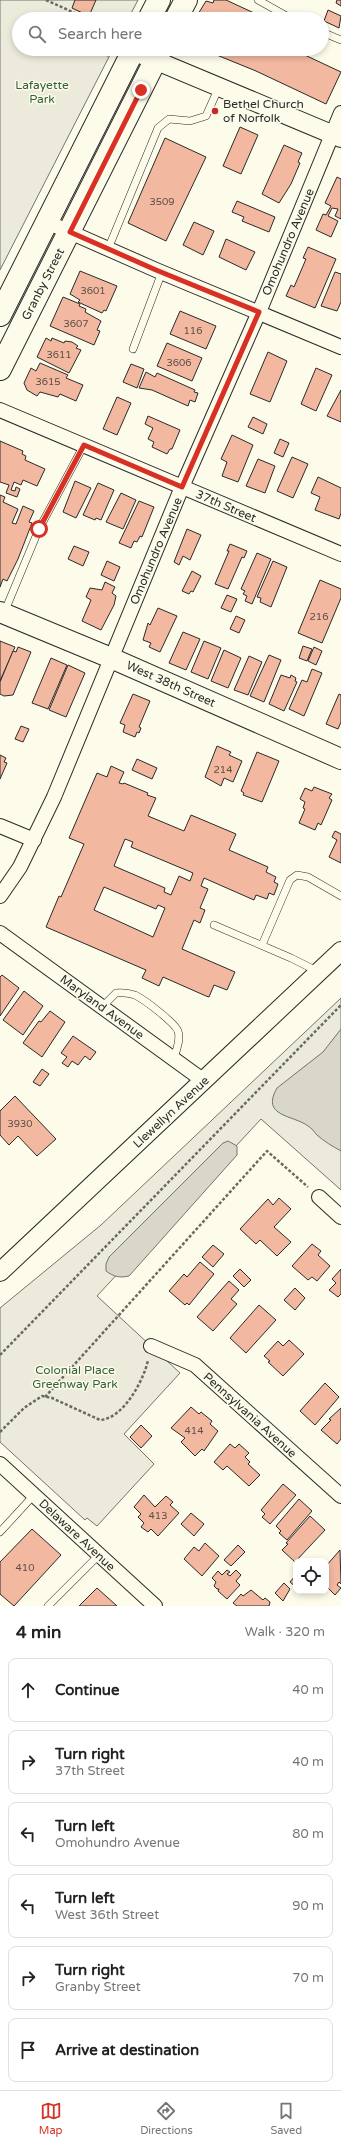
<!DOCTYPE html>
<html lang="en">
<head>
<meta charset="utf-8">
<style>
  body { margin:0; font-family:"Varela Round",sans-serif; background:#f6f6f6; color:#222 }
  .controls { position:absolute; right:12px; bottom:12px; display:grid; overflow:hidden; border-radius:8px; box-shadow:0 2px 6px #0003 }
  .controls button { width:36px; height:36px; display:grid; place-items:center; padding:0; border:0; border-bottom:1px solid #e0e0e0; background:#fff; color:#222; font:20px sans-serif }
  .stop { position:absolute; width:12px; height:12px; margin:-9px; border:3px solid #d93025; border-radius:50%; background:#fff }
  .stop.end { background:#d93025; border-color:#fff; box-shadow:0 1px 4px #0008 }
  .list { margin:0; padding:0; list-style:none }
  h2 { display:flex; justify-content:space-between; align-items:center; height:52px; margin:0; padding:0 16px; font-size:17px }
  h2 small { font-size:13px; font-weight:400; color:#767676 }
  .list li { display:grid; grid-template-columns:26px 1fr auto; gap:12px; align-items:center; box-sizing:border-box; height:64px; margin:0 8px 8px; padding:0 8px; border:1px solid #e0e0e0; border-radius:8px }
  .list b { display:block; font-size:15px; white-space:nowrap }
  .list p { margin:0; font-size:13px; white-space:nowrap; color:#767676 }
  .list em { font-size:13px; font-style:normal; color:#767676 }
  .icon { flex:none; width:22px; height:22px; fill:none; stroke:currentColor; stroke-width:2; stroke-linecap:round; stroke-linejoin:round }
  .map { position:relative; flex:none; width:341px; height:1606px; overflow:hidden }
  .search { position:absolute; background:#fff; box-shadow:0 2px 6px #0003; left:12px; right:12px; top:12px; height:44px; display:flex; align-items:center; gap:10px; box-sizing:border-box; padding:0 14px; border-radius:22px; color:#767676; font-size:15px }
  .sheet { height:484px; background:#fff }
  nav { display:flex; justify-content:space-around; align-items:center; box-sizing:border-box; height:56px; border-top:1px solid #e0e0e0; background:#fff; font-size:11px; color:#767676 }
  nav a { display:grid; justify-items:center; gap:2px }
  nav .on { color:#d93025 }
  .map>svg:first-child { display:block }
  .green { fill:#ecebdb; stroke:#74746e }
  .water { fill:#d8d7c9; stroke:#74746e }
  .building { fill:#f2b8a0; stroke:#2b2b2b; fill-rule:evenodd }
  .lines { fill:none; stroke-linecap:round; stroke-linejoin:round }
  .service-casing { stroke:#2b2b2b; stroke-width:8 }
  .minor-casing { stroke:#2b2b2b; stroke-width:16 }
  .tertiary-casing { stroke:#2b2b2b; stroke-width:20 }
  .secondary-casing { stroke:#2b2b2b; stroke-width:22 }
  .primary-casing { stroke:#2b2b2b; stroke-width:24 }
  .path { stroke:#6a6964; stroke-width:2.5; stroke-dasharray:3 2; stroke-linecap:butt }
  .service { stroke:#fdfbea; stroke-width:7 }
  .minor { stroke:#fdfbea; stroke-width:14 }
  .tertiary { stroke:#fdfbea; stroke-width:18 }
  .secondary { stroke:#fdfbea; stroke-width:20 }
  .primary { stroke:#fdfbea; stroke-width:22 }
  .route { stroke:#d93025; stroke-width:5 }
  .poi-dot { fill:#c62828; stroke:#fdfbea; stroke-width:1.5 }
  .labels { text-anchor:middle; stroke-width:3; stroke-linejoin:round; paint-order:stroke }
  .number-label { font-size:10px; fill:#5d4e48 }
  .park-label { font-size:12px; fill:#34623c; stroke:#fdfbea }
  .poi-label { font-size:12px; fill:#2b2b2b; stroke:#fdfbea; text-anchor:start }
  .street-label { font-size:12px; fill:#2b2b2b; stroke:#fdfbea }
</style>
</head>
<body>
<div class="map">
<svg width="341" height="1606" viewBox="0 0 341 1606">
  <rect width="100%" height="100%" fill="#fdfbea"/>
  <!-- green -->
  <g class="green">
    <path d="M0,0H138L128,19H19V49H113L0,270Z"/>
    <path d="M341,998V1190L261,1119L97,1296L180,1373L124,1434L154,1464L97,1526L87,1518L85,1520L0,1442V1308L101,1225Z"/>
  </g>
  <!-- water -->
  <g class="water">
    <path d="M341,1029V1151C332,1146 325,1142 317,1135C314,1132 312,1128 308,1126C294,1115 260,1117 277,1088L323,1052Z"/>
    <path d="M228,1141L237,1146V1155L129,1276C120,1278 114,1277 106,1271V1264L109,1257L223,1143Z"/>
  </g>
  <!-- building -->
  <g class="building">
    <path d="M75,0H96L89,16L72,8Z"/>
    <path d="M214,0H226L267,19H195L206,1L213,3Z"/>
    <path d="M337,0H341V6L336,3Z"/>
    <path d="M328,10L341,16L339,28L324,21Z"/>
    <path d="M202,49H292L341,72L326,104L256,71Z"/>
    <path d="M240,127L258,135L241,174L223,166Z"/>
    <path d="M165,138L206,157L166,241L128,223Z"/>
    <path d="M284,145L302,153L298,162L300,163L291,184L279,203L262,194Z"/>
    <path d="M337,177L341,179V219L335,216L338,209L332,208L328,216L338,221L331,237L316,230L323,214L326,215L331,206L325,203Z"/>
    <path d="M237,201L275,217L269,232L242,221L244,217L232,212Z"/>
    <path d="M194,222L214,231L203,255L183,245Z"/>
    <path d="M226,239L255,252L246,270L219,257Z"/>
    <path d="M308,247L336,259L315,308L286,296L291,285L294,287L306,259L303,258Z"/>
    <path d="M80,271L117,286L106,311L104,310L102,313L78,302L80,300L70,294Z"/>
    <path d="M335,272L341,274V302L337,311L321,306Z"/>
    <path d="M63,297L80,304L79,306L86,309L85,312L101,321L97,330L100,331L94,345L50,326Z"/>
    <path d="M180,311L216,326L206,349L170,334Z"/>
    <path d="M46,338L51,341L52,338L64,343L65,341L72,342L78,346L76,348L81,350L69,373L37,357Z"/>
    <path d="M167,343L202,358L192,381L157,366Z"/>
    <path d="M268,352L287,361L270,402L250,394Z"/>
    <path d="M40,363L68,375L66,378L83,385L76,401L60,394L58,397L40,392L37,396L27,390L24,383L31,368L36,371Z"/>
    <path d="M131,364L144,369L137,388L123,382Z"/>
    <path d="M316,368L332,375L316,411L301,404Z"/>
    <path d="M146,372L155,377L157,373L195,390L194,392L198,393L195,402L190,400L188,406L152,390L139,388Z"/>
    <path d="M341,390V422L327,416Z"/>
    <path d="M117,397L131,403L117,435L103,429Z"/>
    <path d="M148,416L180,430L172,449H170L167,454L152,447L154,442L148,439L153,428L145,424Z"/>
    <path d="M253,417L267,424L263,434L248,427Z"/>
    <path d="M232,435L253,445L238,482L222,476L227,462L221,459Z"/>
    <path d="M280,439L289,443L283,457L274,453Z"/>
    <path d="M0,441L23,451L22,454L26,456L25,460L45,469L37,486L23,480L21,485L14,482L11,490L15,491L16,487L20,489L17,497L6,493L9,485L0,482Z"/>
    <path d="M292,457L308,464L293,498L277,491Z"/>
    <path d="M258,459L275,466L265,493L246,486Z"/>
    <path d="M318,477L341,488V513L339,519L315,510L320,497L311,493Z"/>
    <path d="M75,481L91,488L76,518L63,512Z"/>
    <path d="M98,483L114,490L101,520L96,518L95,520L83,515Z"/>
    <path d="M121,493L136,500L123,529L106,522Z"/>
    <path d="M0,495L5,497L3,502L18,509L12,523L16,524L23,506L34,511L29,522L32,523L18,559L7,581L3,579L0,587Z"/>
    <path d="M139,501L154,507L142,537L140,536L137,542L134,541L131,548L119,543Z"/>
    <path d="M187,529L201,535L190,560L183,556L179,565L174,562Z"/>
    <path d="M230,544L247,551L244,558L242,557L228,589L215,584L229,551H227Z"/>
    <path d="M74,546L89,552L83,566L68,559Z"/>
    <path d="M257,553L271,559L252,604L245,601L247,596L243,594L245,591L241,589Z"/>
    <path d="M107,561L120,567L114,581L101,575Z"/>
    <path d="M273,561L287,567L271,607L260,602L261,598L257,597Z"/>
    <path d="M192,571L201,576L193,592L191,591L189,594L182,591Z"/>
    <path d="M320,580L341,589V598L322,643L298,633Z"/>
    <path d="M105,582L115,587L112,593L116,596L114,605L101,630L82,621L91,600L86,597L90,588L102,590Z"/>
    <path d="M227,595L237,599L231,612L221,608Z"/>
    <path d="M158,608L177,616L160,652L149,647L151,643L143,640L148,623L150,625Z"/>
    <path d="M236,616L245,620L239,633L230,629Z"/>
    <path d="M183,632L200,639L186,670L169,663Z"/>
    <path d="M0,641L15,647L0,681Z"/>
    <path d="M204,641L221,648L208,679L191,672Z"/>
    <path d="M303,646L312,649L307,661L299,658Z"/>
    <path d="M18,647L31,652L13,695L4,696L0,694V682L13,651L16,652Z"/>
    <path d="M314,647L322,651L316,665L308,661Z"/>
    <path d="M224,650L241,658L228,688L211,681Z"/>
    <path d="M269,655L281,660L264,702L250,696Z"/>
    <path d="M249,656L262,662L248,695L234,690Z"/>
    <path d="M51,658L67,665L48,709L32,703Z"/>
    <path d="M68,665L85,673L66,717L49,710Z"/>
    <path d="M312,669L322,673L304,716L289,709L302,680L307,682Z"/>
    <path d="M281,675L290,678L291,675L296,678L295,681L297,682L284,711L269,704Z"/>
    <path d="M133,694L150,701L139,727L141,728L139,733L137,732L135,737L123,732L125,725L120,723Z"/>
    <path d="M339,694L341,695V722L338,729L326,724Z"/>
    <path d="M21,726L29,729L23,742L15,739Z"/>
    <path d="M217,746L231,752L229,755L242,761L233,782L224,778L221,786L205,777Z"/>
    <path d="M257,752L279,761L262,802L243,795L244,793L241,791Z"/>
    <path d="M0,755L6,758L4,762L7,763L0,779Z"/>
    <path d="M137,759L157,768L152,779L132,770Z"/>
    <path d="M111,766L124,772L119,783L123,784L124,783L148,793L147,795L156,798L148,816L184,831L191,815L236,834L229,850L268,867L266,872L276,877L274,882L278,884L274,895L269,893L267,899L256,895L254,900L204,878L201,886L208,889L200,908L205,910L200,923L194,920L182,949L235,972L227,990L214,985L209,997L206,996L163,977L159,986L142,978L146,970L46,927L59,896L61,897L84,844L69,838L97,773L107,777ZM125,839L133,842L131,847L193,873L190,881L179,876L171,895L164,892L165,888L114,866ZM104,887L156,909L158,905L165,908L153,937L94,910Z"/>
    <path d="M314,787L332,794L329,798L332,800L321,825L318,823L315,830L299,823L305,809L303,808L305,802L300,799L305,788L312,791Z"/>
    <path d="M335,831L341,834V863L329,857L337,840L332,837Z"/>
    <path d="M2,975L19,988L0,1016V977Z"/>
    <path d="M24,991L43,1006L23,1035L3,1020Z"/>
    <path d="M50,1011L65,1022L42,1057L23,1043L39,1021L41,1022Z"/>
    <path d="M73,1036L96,1052L90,1060L85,1056L78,1065L72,1061L68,1067L62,1063L67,1057L61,1053Z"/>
    <path d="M42,1069L49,1074L40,1086L33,1082Z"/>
    <path d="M15,1096L56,1139L37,1156L18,1136L9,1145L0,1135V1111Z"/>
    <path d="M279,1198L291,1209L274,1227L291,1242L277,1256L260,1240L256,1244L240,1229L268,1199L273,1205Z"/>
    <path d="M312,1244L321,1251L318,1255L330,1266L317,1281L312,1277L308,1280L292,1266Z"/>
    <path d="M213,1245L224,1254L213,1267L202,1257Z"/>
    <path d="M200,1262L214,1274L189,1305L187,1303L185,1305L169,1291L184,1274L187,1277Z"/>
    <path d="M240,1269L251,1280L244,1287L233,1276Z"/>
    <path d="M341,1269V1294L338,1297L329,1290L336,1283L332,1279Z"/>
    <path d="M229,1281L239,1290L231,1299L237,1304L213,1331L197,1317Z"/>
    <path d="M295,1288L305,1298L295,1310L284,1300Z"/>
    <path d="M259,1305L276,1320L246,1353L230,1338Z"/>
    <path d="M289,1340L304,1354L283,1376L268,1362L270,1361L264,1356L278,1341L283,1346Z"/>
    <path d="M325,1383L339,1397L315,1425L300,1411Z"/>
    <path d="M191,1407L199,1414L201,1412L212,1421L210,1424L218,1431L204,1451L202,1449L195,1456L181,1442L185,1438L171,1428Z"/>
    <path d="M341,1408V1439L337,1444L321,1430L331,1420L329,1419Z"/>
    <path d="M141,1425L152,1436L141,1448L130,1437Z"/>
    <path d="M230,1444L235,1448L239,1444L249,1453L245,1457L250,1462L248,1464L260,1475L249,1486L227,1466L223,1470L214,1462Z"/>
    <path d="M283,1484L296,1495L270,1524L262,1517L265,1514L261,1510Z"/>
    <path d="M144,1495L155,1507L166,1496L173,1502L170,1505L179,1513L158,1536L151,1529L148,1532L141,1527L144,1523L138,1517L141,1514L134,1507Z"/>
    <path d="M299,1499L312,1511L287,1540L279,1533L281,1531L276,1526Z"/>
    <path d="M191,1513L204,1524L194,1536L181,1524Z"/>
    <path d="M310,1516L325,1530L295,1562L282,1550L288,1544L286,1543Z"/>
    <path d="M32,1529L61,1555L14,1606L0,1594V1562Z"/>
    <path d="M205,1543L219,1556L202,1576L184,1559L194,1547L199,1551Z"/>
    <path d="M238,1545L245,1552L231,1566L224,1560Z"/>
    <path d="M340,1550L341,1584L339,1582L337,1585L341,1588L335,1595L326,1586V1566Z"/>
    <path d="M227,1570L230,1572L227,1574L230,1576L236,1570L241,1575L236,1581L240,1585L227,1599L218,1591L219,1589H217L214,1586L216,1582L212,1578L218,1571L222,1575Z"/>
    <path d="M296,1575V1587L290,1582Z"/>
    <path d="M284,1583L290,1589L283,1601L275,1593Z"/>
    <path d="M97,1588L117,1606H79Z"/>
    <path d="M251,1590L263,1600L265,1598L270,1602L269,1606H237L233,1603L241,1594L243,1596Z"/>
  </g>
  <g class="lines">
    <!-- service casing -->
    <g class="service-casing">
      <g id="service">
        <path d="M258,0L292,19"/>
        <path d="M322,32L341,40"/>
        <path d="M108,249L158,128L169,119L190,121L206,116L219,87"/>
        <path d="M133,349L162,272"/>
        <path d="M4,613L39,529L84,445"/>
        <path d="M214,925L291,958L319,972"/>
        <path d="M262,945L290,880L297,875L308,877L341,896"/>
        <path d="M102,1007L116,993C123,992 128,993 135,995C145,1000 174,1022 178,1031C181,1040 176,1050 174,1059"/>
        <path d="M0,1532L34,1495"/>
        <path d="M48,1606L99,1555"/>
      </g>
    </g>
    <!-- minor casing -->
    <g class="minor-casing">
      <g id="minor">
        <path d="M47,222L156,270L341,347"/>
        <path d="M0,410L341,554"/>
        <path d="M0,826L34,840"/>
        <path d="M0,896L20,867L54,797L182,487L259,312L341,113"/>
        <path d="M0,933L204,1081"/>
        <path d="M319,1197L341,1217"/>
        <path d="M151,1346L195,1365L341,1496"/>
        <path d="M0,1464L155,1606"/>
      </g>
    </g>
    <!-- tertiary casing -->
    <g class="tertiary-casing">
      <g id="tertiary">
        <path d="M133,51L341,138"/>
        <path d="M0,1272L341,951"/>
      </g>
    </g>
    <!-- secondary casing -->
    <g class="secondary-casing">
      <path id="secondary" d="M0,612L111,658L341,759"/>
    </g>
    <!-- primary casing -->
    <g class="primary-casing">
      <g id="primary">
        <path d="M149,19L159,0"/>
        <path d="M176,19L186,0"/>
        <path d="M0,315L134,49"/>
        <path d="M0,369L161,49"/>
      </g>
    </g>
    <!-- path -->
    <g class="path">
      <path d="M46,0L88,19"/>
      <path d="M105,49L109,58"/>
      <path d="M0,1355L341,1005"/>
      <path d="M45,1397L267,1151L308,1187"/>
      <path d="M0,1432L24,1408L42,1396L52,1398L100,1420C123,1419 144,1380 148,1360"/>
    </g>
    <!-- service -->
    <use href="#service" class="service"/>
    <!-- minor -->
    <use href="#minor" class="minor"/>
    <!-- tertiary -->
    <use href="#tertiary" class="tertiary"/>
    <!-- secondary -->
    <use href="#secondary" class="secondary"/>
    <!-- primary -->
    <use href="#primary" class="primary"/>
  </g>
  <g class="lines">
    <!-- route -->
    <path class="route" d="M39,529L84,445L182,487L259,312L156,270L70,232L141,90"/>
  </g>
  <!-- markers -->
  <circle class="poi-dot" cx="215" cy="111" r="4"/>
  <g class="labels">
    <!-- number labels -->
    <g class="number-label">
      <text x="162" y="205">3509</text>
      <text x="93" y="294">3601</text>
      <text x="76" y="327">3607</text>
      <text x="193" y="334">116</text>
      <text x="59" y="358">3611</text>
      <text x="179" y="366">3606</text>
      <text x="48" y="385">3615</text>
      <text x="319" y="620">216</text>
      <text x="223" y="773">214</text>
      <text x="20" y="1127">3930</text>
      <text x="194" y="1434">414</text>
      <text x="158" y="1519">413</text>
      <text x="25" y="1571">410</text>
    </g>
    <!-- park labels -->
    <g class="park-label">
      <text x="42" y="89">Lafayette<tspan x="42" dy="14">Park</tspan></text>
      <text x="75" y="1374">Colonial Place<tspan x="75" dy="14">Greenway Park</tspan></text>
    </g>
    <!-- poi labels -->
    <g class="poi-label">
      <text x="223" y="108">Bethel Church<tspan x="223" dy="14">of Norfolk</tspan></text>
    </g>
    <!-- street labels -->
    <g class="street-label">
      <text transform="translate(288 242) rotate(-67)" y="4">Omohundro Avenue</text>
      <text transform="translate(43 284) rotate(-63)" y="4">Granby Street</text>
      <text transform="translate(226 506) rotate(23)" y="4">37th Street</text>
      <text transform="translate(156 551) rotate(-67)" y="4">Omohundro Avenue</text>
      <text transform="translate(171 684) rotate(24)" y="4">West 38th Street</text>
      <text transform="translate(102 1007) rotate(36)" y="4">Maryland Avenue</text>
      <text transform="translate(171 1112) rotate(-43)" y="4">Llewellyn Avenue</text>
      <text transform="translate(250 1415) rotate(42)" y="4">Pennsylvania Avenue</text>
      <text transform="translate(77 1535) rotate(43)" y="4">Delaware Avenue</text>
    </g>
  </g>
</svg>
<div class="controls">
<button><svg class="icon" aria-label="locate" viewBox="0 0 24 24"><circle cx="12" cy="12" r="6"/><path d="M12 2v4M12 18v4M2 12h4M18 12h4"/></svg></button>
</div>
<div class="stop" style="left:39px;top:529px"></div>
<div class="stop end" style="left:141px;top:90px"></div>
<div class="search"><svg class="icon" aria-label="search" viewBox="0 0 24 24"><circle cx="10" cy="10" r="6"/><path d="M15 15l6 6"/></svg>Search here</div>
</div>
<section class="sheet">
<h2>4 min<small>Walk · 320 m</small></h2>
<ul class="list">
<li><svg class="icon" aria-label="ahead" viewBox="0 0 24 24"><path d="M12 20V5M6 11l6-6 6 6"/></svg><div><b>Continue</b></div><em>40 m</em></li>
<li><svg class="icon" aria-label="right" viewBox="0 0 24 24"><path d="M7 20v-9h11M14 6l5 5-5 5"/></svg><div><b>Turn right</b><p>37th Street</p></div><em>40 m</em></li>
<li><svg class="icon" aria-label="left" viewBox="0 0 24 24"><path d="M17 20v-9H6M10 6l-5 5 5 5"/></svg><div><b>Turn left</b><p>Omohundro Avenue</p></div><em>80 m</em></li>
<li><svg class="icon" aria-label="left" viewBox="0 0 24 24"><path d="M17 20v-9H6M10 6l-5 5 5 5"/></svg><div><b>Turn left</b><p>West 36th Street</p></div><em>90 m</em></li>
<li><svg class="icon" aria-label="right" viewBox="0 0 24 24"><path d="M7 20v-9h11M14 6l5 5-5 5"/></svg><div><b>Turn right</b><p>Granby Street</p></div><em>70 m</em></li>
<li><svg class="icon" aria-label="arrive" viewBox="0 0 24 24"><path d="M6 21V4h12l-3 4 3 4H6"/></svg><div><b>Arrive at destination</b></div></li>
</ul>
</section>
<nav>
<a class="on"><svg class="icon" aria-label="map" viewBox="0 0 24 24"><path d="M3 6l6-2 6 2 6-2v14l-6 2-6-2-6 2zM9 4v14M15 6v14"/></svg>Map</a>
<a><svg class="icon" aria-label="directions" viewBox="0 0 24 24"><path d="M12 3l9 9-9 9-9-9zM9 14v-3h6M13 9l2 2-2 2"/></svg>Directions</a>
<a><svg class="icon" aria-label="saved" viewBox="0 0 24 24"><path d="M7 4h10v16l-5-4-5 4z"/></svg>Saved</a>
</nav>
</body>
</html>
